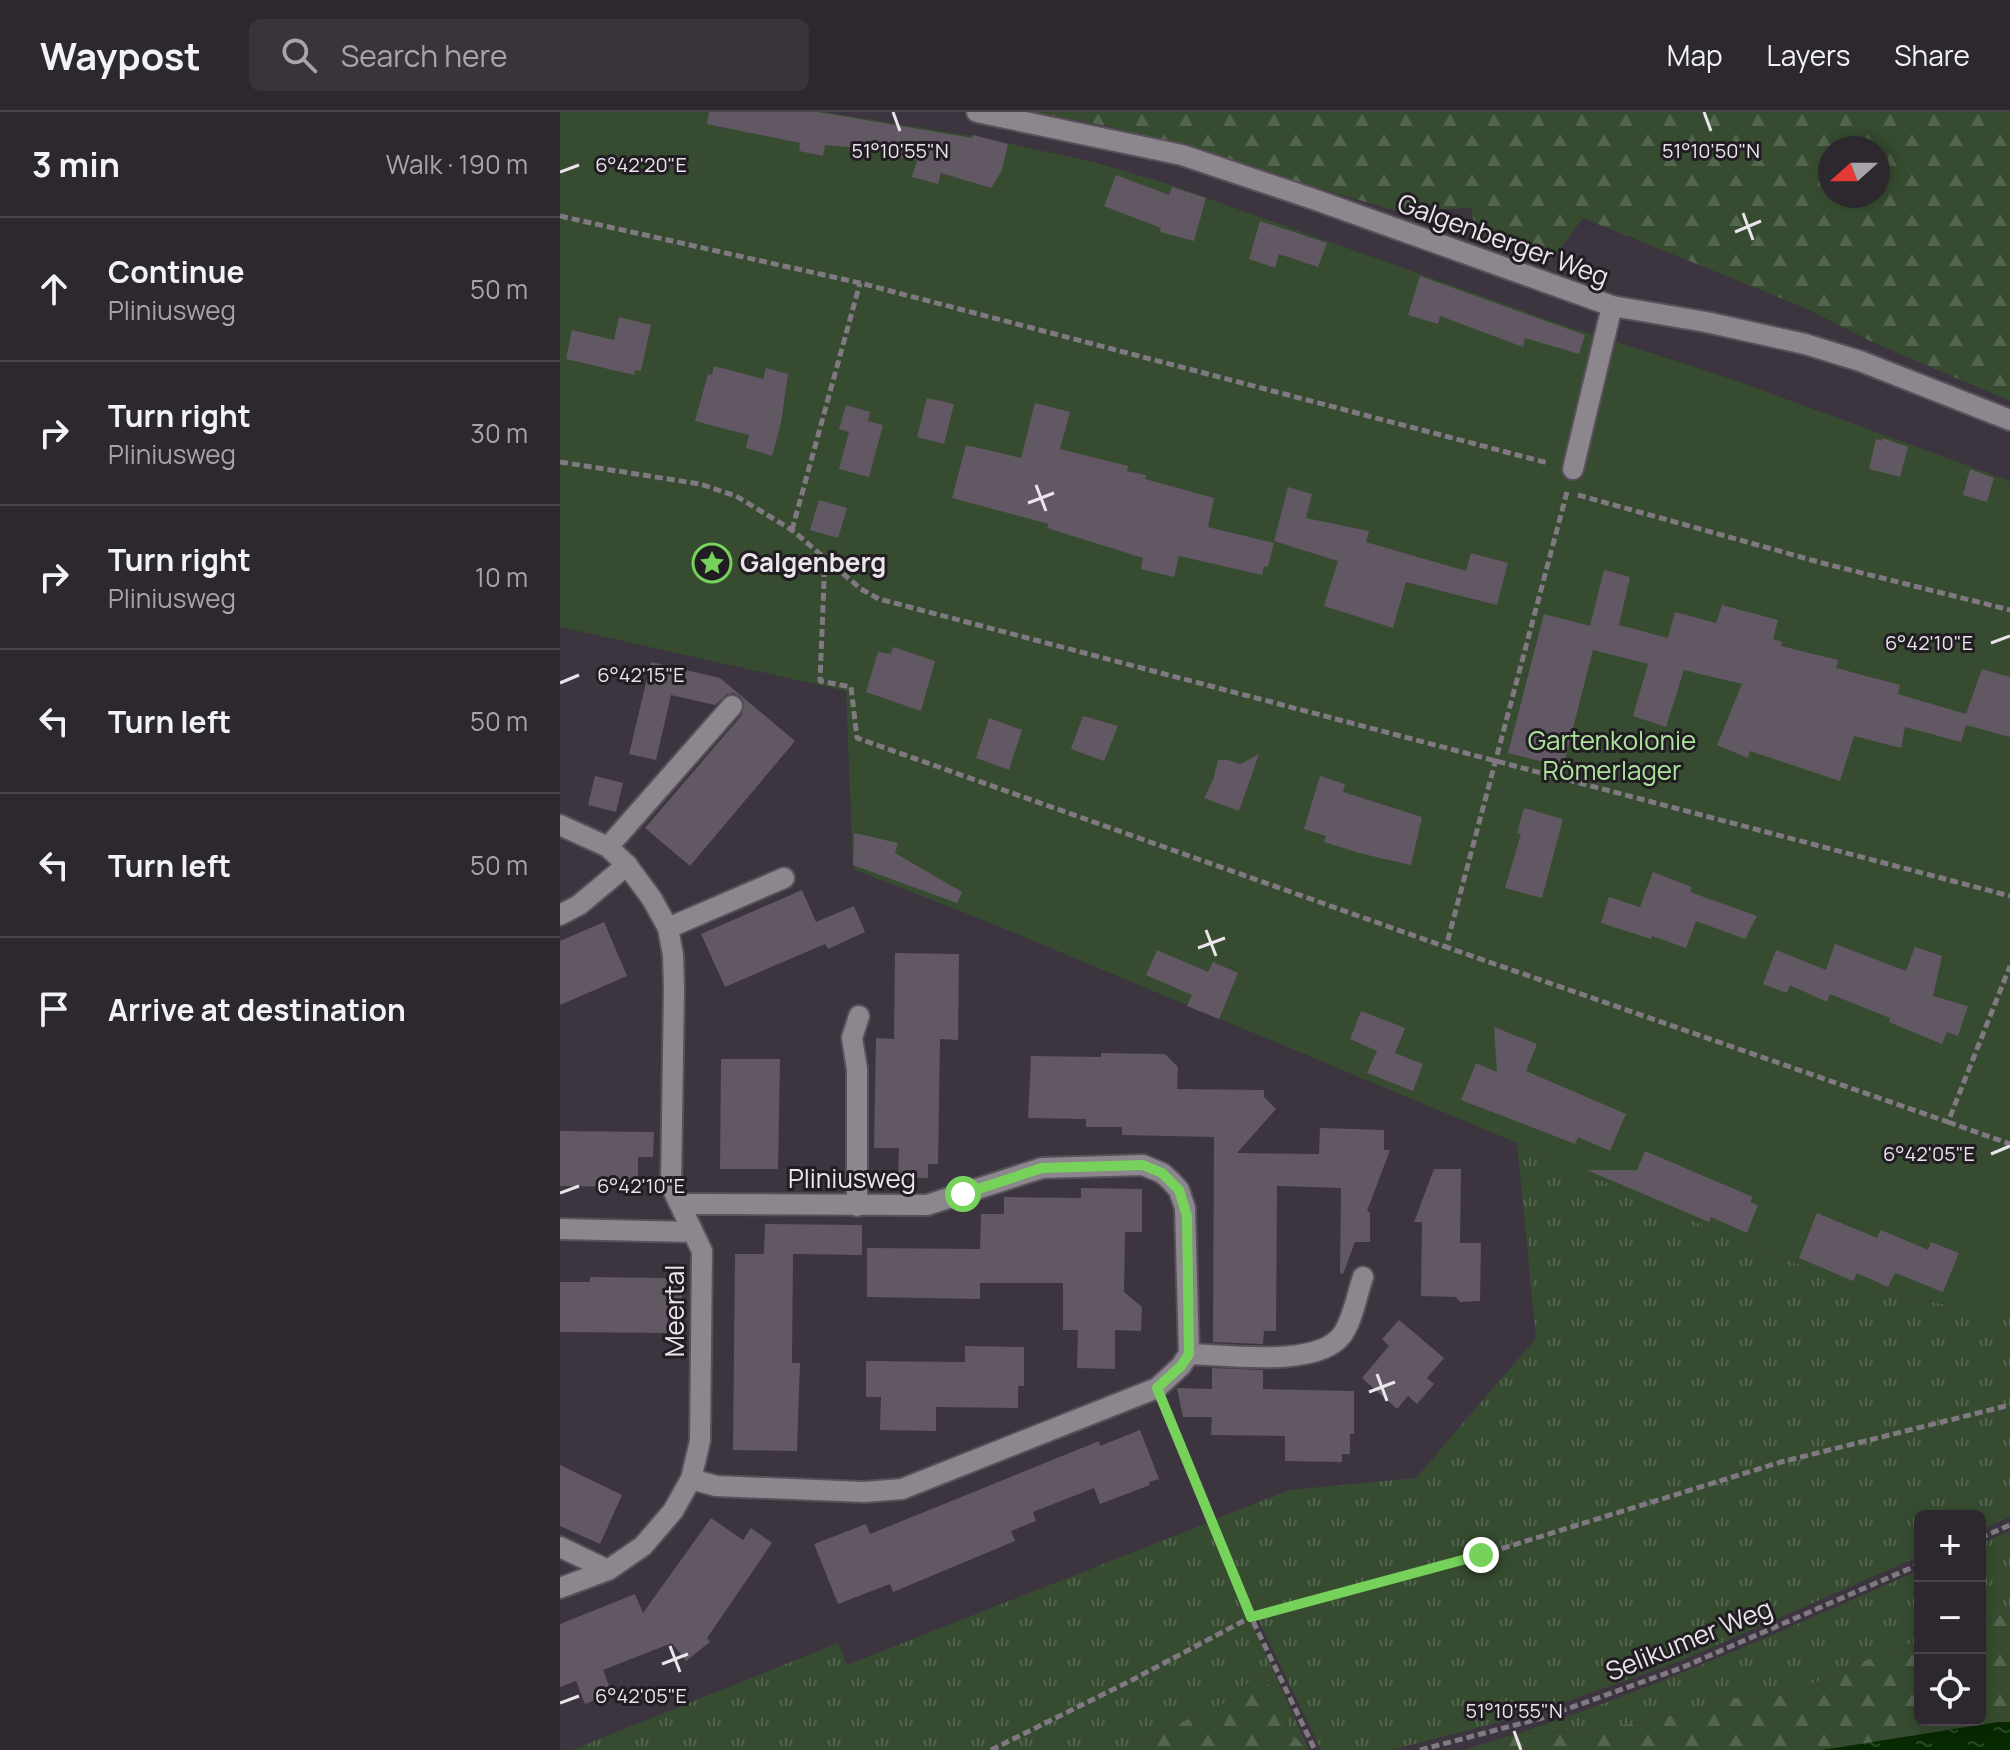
<!DOCTYPE html>
<html lang="en">
<head>
<meta charset="utf-8">
<style>
  body { margin:0; font-family:Manrope,sans-serif; background:#39333a; color:#f1f3f6 }
  .controls { position:absolute; right:24px; bottom:24px; display:grid; overflow:hidden; border-radius:12px; box-shadow:0 4px 12px #0003 }
  .controls button { width:72px; height:72px; display:grid; place-items:center; padding:0; border:0; border-bottom:2px solid #48444a; background:#2d272e; color:#f1f3f6; font:40px sans-serif }
  .compass { position:absolute; left:1258px; top:24px; width:72px; height:72px; border-radius:50%; background:#2d272e; box-shadow:0 4px 12px #0003; rotate:249deg }
  .stop { position:absolute; width:24px; height:24px; margin:-18px; border:6px solid #76d25a; border-radius:50%; background:#fff }
  .stop.end { background:#76d25a; border-color:#fff; box-shadow:0 2px 8px #0008 }
  .list { margin:0; padding:0; list-style:none }
  h2 { display:flex; justify-content:space-between; align-items:center; height:104px; margin:0; padding:0 32px; font-size:34px }
  h2 small { font-size:26px; font-weight:400; color:#a7a5aa }
  .list li { display:grid; grid-template-columns:52px 1fr auto; gap:24px; align-items:center; box-sizing:border-box; height:144px; padding:0 32px; border-top:2px solid #48444a }
  .list b { display:block; font-size:30px; white-space:nowrap }
  .list p { margin:0; font-size:26px; white-space:nowrap; color:#a7a5aa }
  .list em { font-size:26px; font-style:normal; color:#a7a5aa }
  .icon { flex:none; width:44px; height:44px; fill:none; stroke:currentColor; stroke-width:2; stroke-linecap:round; stroke-linejoin:round }
  .map { position:relative; flex:none; width:1450px; height:1638px; overflow:hidden }
  header { display:flex; align-items:center; gap:48px; box-sizing:border-box; height:112px; padding:0 40px; background:#2d272e; border-bottom:2px solid #48444a }
  header strong { font-size:38px }
  nav { display:flex; gap:44px; margin-inline-start:auto; font-size:28px }
  .search { width:560px; height:72px; background:#39333a; display:flex; align-items:center; gap:20px; box-sizing:border-box; padding:0 28px; border-radius:12px; color:#a7a5aa; font-size:30px }
  main { display:flex }
  aside { flex:1; background:#2d272e }
  .map>svg:first-child { display:block }
  .grass { fill:url(#grass-tufts) }
  .forest { fill:url(#forest-firs); fill-rule:evenodd }
  .garden { fill:#364b30 }
  .water { fill:url(#water-ripples) }
  .building { fill:#625864 }
  .lines { fill:none; stroke-linecap:round; stroke-linejoin:round }
  .minor-casing { stroke:#58505a; stroke-width:24 }
  .path { stroke:#807982; stroke-width:5; stroke-dasharray:8 4; stroke-linecap:butt }
  .minor { stroke:#8b878c; stroke-width:20 }
  .route { stroke:#76d25a; stroke-width:10 }
  .ticks { fill:none; stroke:#eae4eb; stroke-width:3 }
  .labels { text-anchor:middle; stroke-width:6; stroke-linejoin:round; paint-order:stroke }
  .street-label { font-size:26px; fill:#eae4eb; stroke:#211d22 }
  .poi-label { font-size:26px; font-weight:bold; fill:#eae4eb; stroke:#211d22; text-anchor:start }
  .park-label { font-size:26px; fill:#ace49c; stroke:#211d22 }
  .ticks-label { font-size:20px; text-anchor:middle; fill:#eae4eb; stroke:#211d22; stroke-width:6; stroke-linejoin:round; paint-order:stroke }
</style>
</head>
<body>
<header>
<strong>Waypost</strong>
<div class="search"><svg class="icon" aria-label="search" viewBox="0 0 24 24"><circle cx="10" cy="10" r="6"/><path d="M15 15l6 6"/></svg>Search here</div>
<nav><a>Map</a><a>Layers</a><a>Share</a></nav>
</header>
<main>
<aside>
<h2>3 min<small>Walk · 190 m</small></h2>
<ul class="list">
<li><svg class="icon" aria-label="ahead" viewBox="0 0 24 24"><path d="M12 20V5M6 11l6-6 6 6"/></svg><div><b>Continue</b><p>Pliniusweg</p></div><em>50 m</em></li>
<li><svg class="icon" aria-label="right" viewBox="0 0 24 24"><path d="M7 20v-9h11M14 6l5 5-5 5"/></svg><div><b>Turn right</b><p>Pliniusweg</p></div><em>30 m</em></li>
<li><svg class="icon" aria-label="right" viewBox="0 0 24 24"><path d="M7 20v-9h11M14 6l5 5-5 5"/></svg><div><b>Turn right</b><p>Pliniusweg</p></div><em>10 m</em></li>
<li><svg class="icon" aria-label="left" viewBox="0 0 24 24"><path d="M17 20v-9H6M10 6l-5 5 5 5"/></svg><div><b>Turn left</b></div><em>50 m</em></li>
<li><svg class="icon" aria-label="left" viewBox="0 0 24 24"><path d="M17 20v-9H6M10 6l-5 5 5 5"/></svg><div><b>Turn left</b></div><em>50 m</em></li>
<li><svg class="icon" aria-label="arrive" viewBox="0 0 24 24"><path d="M6 21V4h12l-3 4 3 4H6"/></svg><div><b>Arrive at destination</b></div></li>
</ul>
</aside>
<div class="map">
<svg width="1450" height="1638" viewBox="0 0 1450 1638">
  <defs>
    <pattern id="grass-tufts" width="24" height="20" patternUnits="userSpaceOnUse" patternTransform="scale(2)"><rect width="24" height="20" fill="#364b30"/><path d="M3 7l-1-3M5 7V3M7 7l1-3M15 17l-1-3M17 17v-4M19 17l1-3" fill="none" stroke="#53654e"/></pattern>
    <pattern id="forest-firs" width="22" height="20" patternUnits="userSpaceOnUse" patternTransform="scale(2)"><rect width="22" height="20" fill="#364b30"/><path d="M5 1l3.5 6h-7zM16 11l3.5 6h-7z" fill="#53654e"/></pattern>
    <pattern id="water-ripples" width="26" height="14" patternUnits="userSpaceOnUse" patternTransform="scale(2)"><rect width="26" height="14" fill="#062900"/><path d="M2 4q2-2 4 0t4 0M15 11q2-2 4 0t4 0" fill="none" stroke="#2a4825"/></pattern>
  </defs>
  <rect width="100%" height="100%" fill="#3c343e"/>
  <!-- grass -->
  <g class="grass">
    <path d="M957,1031L1190,1134L1299,1175L1393,1194H1450V1405L1420,1418V1404H1360V1444L1123,1548L971,1602L831,1638H761L692,1494L655,1407L729,1378L856,1366L976,1226Z"/>
    <path d="M647,1411L749,1638L732,1622L705,1565L698,1561L671,1588L559,1638H12L278,1531L287,1553Z"/>
    <path d="M1450,1419V1500L1420,1509V1432Z"/>
    <path d="M1360,1458V1529L1318,1543L1227,1583L1170,1586L1141,1598L1038,1618L959,1621C1097,1576 1228,1516 1360,1458Z"/>
  </g>
  <!-- forest -->
  <g class="forest">
    <path d="M474,0H1450V289L1310,229L1245,196L1023,106L991,149L937,139L915,116L911,96L836,99L552,15ZM1270,36H1318V84H1270Z"/>
    <path d="M1450,1500V1610L1262,1638H903L959,1621L1038,1618L1141,1598L1170,1586L1227,1583L1318,1543L1360,1529V1608H1420V1509Z"/>
    <path d="M698,1561L705,1565L732,1622L748,1638H559L671,1588Z"/>
  </g>
  <!-- garden -->
  <path class="garden" d="M0,0H265L418,25L534,50L608,72L1000,212L1163,264L1450,369V1194H1393L1299,1175L1190,1134L957,1031L428,810L293,757L286,579L0,515Z"/>
  <!-- water -->
  <path class="water" d="M1438,1610H1450V1638H1262Z"/>
  <!-- building -->
  <g class="building">
    <path d="M149,0H258L412,26L413,23L448,32L442,58L431,76L381,61L378,72L352,65L357,48L335,45L336,39L265,33L263,44L239,39L240,31L147,12Z"/>
    <path d="M556,63L609,83L612,75L646,86L634,129L600,120L601,116L544,94Z"/>
    <path d="M700,109L767,131L758,155L719,142L715,156L689,147Z"/>
    <path d="M860,164L1025,223L1019,242L965,226L963,235L880,204L878,212L848,203Z"/>
    <path d="M59,205L91,213L81,259L75,258L74,263L6,247L12,218L54,228Z"/>
    <path d="M154,254L203,267L206,256L228,262L221,311L212,344L186,336L189,323L135,309L148,262L152,263Z"/>
    <path d="M367,286L394,292L384,332L357,325Z"/>
    <path d="M475,291L510,300L500,337L568,354L567,359L586,363L585,367L654,386L648,415L714,431L708,455L704,454L702,463L619,444L614,465L581,457L583,446L487,416L489,412L392,386L406,333L461,346Z"/>
    <path d="M286,293L310,300L308,309L323,313L309,365L279,357L289,320L279,317Z"/>
    <path d="M1322,326L1348,335L1340,365L1309,357L1316,327L1322,329Z"/>
    <path d="M1410,357L1434,366L1427,390L1403,383Z"/>
    <path d="M728,375L752,382L746,406L809,419L806,430L906,459L911,441L948,451L937,493L846,470L833,516L764,494L778,449L714,429Z"/>
    <path d="M259,388L287,396L278,426L250,418Z"/>
    <path d="M1044,458L1070,465L1059,513L1108,526L1115,500L1156,511L1162,493L1218,508L1213,527L1222,530L1221,534L1278,548L1276,556L1340,573L1338,582L1406,602L1422,557L1450,565V625L1406,613L1401,630L1345,615L1341,636L1294,624L1280,669L1190,639L1188,646L1157,633L1182,572L1124,558L1106,615L1073,604L1088,552L1033,538L1003,655L948,641L984,502L1030,514Z"/>
    <path d="M333,535L375,549L361,599L306,580L318,540L331,542Z"/>
    <path d="M91,550L160,566L235,629L130,754L85,716L182,603L184,591L181,585L174,581L167,582L155,593L111,583L96,648L69,642Z"/>
    <path d="M523,604L558,614L544,649L511,637Z"/>
    <path d="M429,606L462,618L449,658L416,646Z"/>
    <path d="M699,642L679,699L644,686L653,668L658,648H668L681,652Z"/>
    <path d="M35,664L63,671L56,700L28,693Z"/>
    <path d="M760,664L785,672L783,680L862,705L851,753L803,742L764,730L766,724L744,717Z"/>
    <path d="M964,696L1003,707L982,786L945,776L961,722L957,721Z"/>
    <path d="M294,721L338,731L335,741L402,780L397,791L293,753Z"/>
    <path d="M1093,760L1132,775L1130,780L1197,804L1185,827L1136,809L1126,836L1092,824L1091,827L1041,811L1049,785L1080,795Z"/>
    <path d="M242,778L256,810L294,794L305,820L268,837L265,832L165,875L141,822Z"/>
    <path d="M44,810L67,864L0,893V829Z"/>
    <path d="M1275,832L1346,859L1355,835L1382,844L1373,884L1408,894L1398,924L1387,920L1382,932L1329,910L1330,906L1270,882L1267,890L1230,873L1227,881L1203,872L1216,838L1266,858Z"/>
    <path d="M597,838L648,860L653,850L678,861L659,907L627,894L632,883L586,863Z"/>
    <path d="M335,841L399,842L398,928L380,927L378,1052H368V1066L338,1065L339,1036H314L316,926L334,927Z"/>
    <path d="M801,899L845,916L835,941L863,952L853,979L807,961L817,939L790,927Z"/>
    <path d="M934,915L977,932L966,959L1066,1002L1050,1039L1018,1025L1015,1032L901,988L916,951L937,960Z"/>
    <path d="M541,941L605,942L618,955L617,977L704,978V985L716,997L677,1041L759,1042L760,1016L824,1018V1038H830L807,1099L810,1100V1130H795L783,1162L780,1161L781,1076L717,1074L716,1219H704L703,1232L653,1230L654,1025L562,1023V1015H526V1007L468,1006L471,944L541,945Z"/>
    <path d="M161,947H220L218,1057H160Z"/>
    <path d="M0,1019L94,1020L93,1045H78V1075L0,1074Z"/>
    <path d="M1085,1039L1193,1085L1190,1090L1198,1093L1187,1121L1151,1105L1149,1110L1027,1058H1077Z"/>
    <path d="M874,1057H901L900,1131H921L920,1189L900,1190L896,1185L861,1184L862,1110H854Z"/>
    <path d="M521,1076L582,1077V1120H565L564,1180L582,1195L581,1219L555,1218V1257L517,1256L518,1218H503V1171H420V1187L307,1185V1136L420,1137L421,1102H444V1085L521,1086Z"/>
    <path d="M1257,1101L1317,1126L1321,1118L1368,1138L1371,1130L1399,1141L1383,1180L1335,1161L1328,1175L1297,1161L1293,1169L1239,1146Z"/>
    <path d="M205,1112L302,1113V1143L233,1142L232,1251H240L237,1339L173,1338L175,1142H204Z"/>
    <path d="M30,1165L105,1166L108,1171H122V1206H108L107,1221L0,1220V1170H30Z"/>
    <path d="M839,1208L884,1246L867,1266L874,1272L857,1292L848,1284L837,1297L802,1266L829,1234L822,1227Z"/>
    <path d="M405,1234L464,1235V1274H458V1296L376,1295V1319L320,1318L321,1285H306V1249L405,1250Z"/>
    <path d="M652,1256L703,1258V1277L794,1279V1322H790V1342H782V1350L725,1349V1324L651,1323L652,1305H623L617,1276L652,1277Z"/>
    <path d="M580,1318L599,1367L589,1370L590,1373L540,1392L534,1376L473,1400L476,1409L451,1419L455,1429L333,1480L330,1472L278,1492L254,1432L306,1412L310,1422L539,1329L540,1334Z"/>
    <path d="M0,1353L62,1383L40,1432L0,1414Z"/>
    <path d="M151,1406L183,1428L191,1416L212,1431L147,1526L150,1530L126,1549L112,1531L43,1558L52,1581L25,1592L16,1569L0,1575V1512L75,1482L83,1501Z"/>
  </g>
  <g class="lines">
    <!-- minor casing -->
    <g class="minor-casing">
      <g id="minor">
        <path d="M417,0L622,43L756,88L1052,194L1146,210L1245,232L1300,249L1450,308"/>
        <path d="M1013,357L1052,194"/>
        <path d="M0,713L48,735L67,753L92,787L108,816L113,843L114,876L111,1074L142,1139L140,1329L131,1367L113,1399L83,1434L48,1458L0,1476"/>
        <path d="M48,735L172,594"/>
        <path d="M0,803L19,793L67,753"/>
        <path d="M108,816L224,766"/>
        <path d="M120,1092L367,1093L482,1056L583,1053L602,1061L611,1069L619,1078L625,1096L629,1242L621,1254L597,1276L342,1377L304,1380L156,1374L131,1367"/>
        <path d="M297,1094V957L292,926L299,904"/>
        <path d="M0,1117L132,1120"/>
        <path d="M629,1242C667,1243 758,1256 782,1223C793,1208 797,1182 803,1165"/>
        <path d="M0,1435L48,1458"/>
      </g>
    </g>
    <!-- path -->
    <g class="path">
      <path d="M0,104L300,171L988,351"/>
      <path d="M0,350L140,372L176,384L232,418L301,477L319,487L1450,784"/>
      <path d="M1007,380L886,835L1388,1010L1450,854"/>
      <path d="M1018,383L1266,452L1450,498"/>
      <path d="M232,418L300,171"/>
      <path d="M265,445L260,569L291,575L297,626L886,835"/>
      <path d="M1388,1010L1450,1032"/>
      <path d="M606,1299L691,1505L755,1638"/>
      <path d="M1420,1426L1450,1413"/>
      <path d="M431,1638L572,1568L691,1505L921,1443L1221,1350L1450,1293"/>
      <path d="M860,1638L982,1606L1121,1556L1360,1452"/>
    </g>
    <!-- minor -->
    <use href="#minor" class="minor"/>
  </g>
  <g class="lines">
    <!-- route -->
    <path class="route" d="M403,1082L482,1056L583,1053L602,1061L619,1078L627,1104L629,1242L621,1254L597,1276L691,1505L921,1443"/>
  </g>
  <!-- ticks -->
  <path class="ticks" d="M333,0L340,19M1144,0L1151,19M0,60L19,53M1183,101L1193,128M1175,120L1201,109M476,373L486,399M468,391L494,381M1431,531L1450,524M0,571L19,563M646,818L656,844M638,836L665,826M1431,1042L1450,1034M0,1081L19,1074M817,1262L827,1289M809,1280L835,1270M110,1534L120,1560M102,1552L128,1542M0,1591L19,1584M954,1619L961,1638"/>
  <!-- icons -->
  <defs>
    <g id="sight-ring" transform="scale(2)"><circle r="9.5" fill="#211d22" stroke="#76d25a" stroke-width="1.5"/><path d="M0-6L1.8-2.2L6-1.7L2.9 1.2L3.7 5.4L0 3.3L-3.7 5.4L-2.9 1.2L-6-1.7L-1.8-2.2Z" fill="#76d25a"/></g>
  </defs>
  <g fill-rule="evenodd">
    <use href="#sight-ring" x="152" y="451"/>
  </g>
  <g class="labels">
    <!-- street labels -->
    <g class="street-label">
      <text transform="translate(943 128) rotate(20)" y="9">Galgenberger Weg</text>
      <text x="292" y="1076">Pliniusweg</text>
      <text transform="translate(115 1199) rotate(-90)" y="9">Meertal</text>
      <text transform="translate(1129 1528) rotate(-22)" y="9">Selikumer Weg</text>
    </g>
    <!-- poi labels -->
    <g class="poi-label">
      <text x="180" y="460">Galgenberg</text>
    </g>
    <!-- park labels -->
    <g class="park-label">
      <text x="1052" y="638">Gartenkolonie<tspan x="1052" dy="30">Römerlager</tspan></text>
    </g>
  </g>
  <g class="ticks-label">
    <text x="340" y="46">51°10'55"N</text>
    <text x="1151" y="46">51°10'50"N</text>
    <text x="81" y="60">6°42'20"E</text>
    <text x="1369" y="538">6°42'10"E</text>
    <text x="81" y="570">6°42'15"E</text>
    <text x="1369" y="1049">6°42'05"E</text>
    <text x="81" y="1081">6°42'10"E</text>
    <text x="81" y="1591">6°42'05"E</text>
    <text x="954" y="1606">51°10'55"N</text>
  </g>
</svg>
<div class="controls">
<button>+</button>
<button>−</button>
<button><svg class="icon" aria-label="locate" viewBox="0 0 24 24"><circle cx="12" cy="12" r="6"/><path d="M12 2v4M12 18v4M2 12h4M18 12h4"/></svg></button>
</div>
<svg class="compass" viewBox="-18 -18 36 36"><path d="M0-13l5 13h-10z" fill="#e53935"/><path d="M0 13l5-13h-10z" fill="#a7a5aa"/></svg>
<div class="stop" style="left:403px;top:1082px"></div>
<div class="stop end" style="left:921px;top:1443px"></div>
</div>
</main>
</body>
</html>
